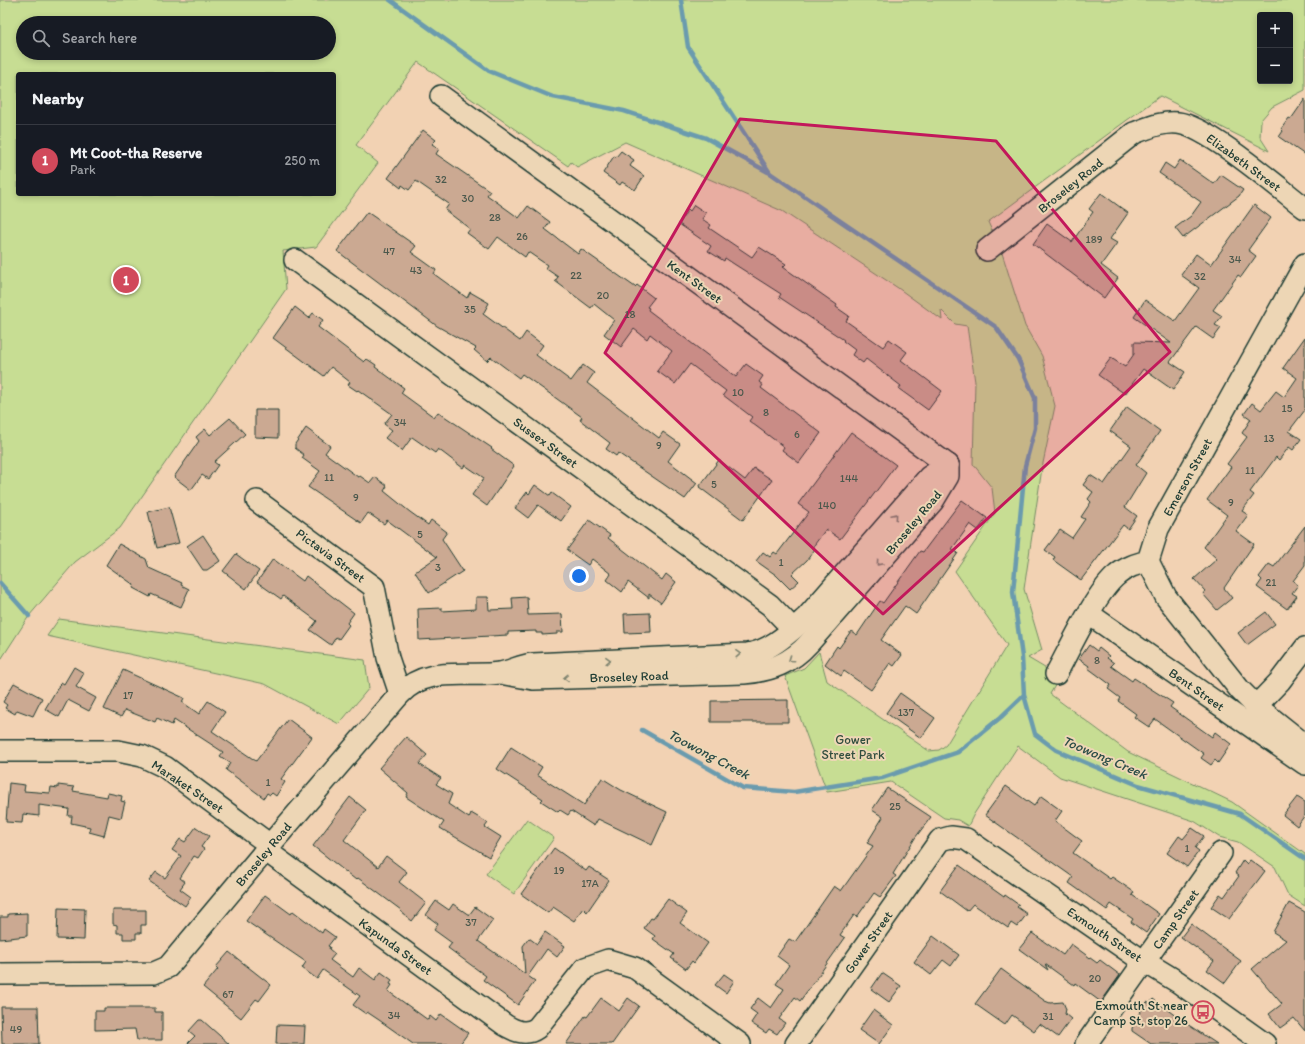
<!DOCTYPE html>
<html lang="en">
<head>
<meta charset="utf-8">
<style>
  body { margin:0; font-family:Itim,sans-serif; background:#20242c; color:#f1f3f6 }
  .controls { position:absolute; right:12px; top:12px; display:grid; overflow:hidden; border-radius:4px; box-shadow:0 2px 6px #0003 }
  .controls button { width:36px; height:36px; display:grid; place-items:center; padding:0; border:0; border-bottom:1px solid #363941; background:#171b24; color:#f1f3f6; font:20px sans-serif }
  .you { position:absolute; left:579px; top:576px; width:14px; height:14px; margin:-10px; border:3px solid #fff; border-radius:50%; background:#1a73e8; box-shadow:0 0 0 6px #1a73e833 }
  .badge { display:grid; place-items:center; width:26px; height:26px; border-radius:50%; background:#d1495b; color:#fff; font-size:13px; font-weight:700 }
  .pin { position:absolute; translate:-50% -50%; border:2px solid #fff; box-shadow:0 1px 4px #0006 }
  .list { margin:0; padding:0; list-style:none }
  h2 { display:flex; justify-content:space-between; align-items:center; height:52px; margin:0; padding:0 16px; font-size:17px }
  h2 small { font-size:13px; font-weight:400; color:#9ea1a6 }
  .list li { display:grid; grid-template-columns:26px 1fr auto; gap:12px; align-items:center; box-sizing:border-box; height:72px; padding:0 16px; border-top:1px solid #363941 }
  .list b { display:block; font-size:15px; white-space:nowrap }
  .list p { margin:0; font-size:13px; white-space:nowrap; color:#9ea1a6 }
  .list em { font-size:13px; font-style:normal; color:#9ea1a6 }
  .icon { flex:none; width:22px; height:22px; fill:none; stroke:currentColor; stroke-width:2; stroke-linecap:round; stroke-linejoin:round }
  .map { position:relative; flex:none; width:1305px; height:1044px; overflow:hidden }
  .search { position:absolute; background:#171b24; box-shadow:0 2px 6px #0003; left:16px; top:16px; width:320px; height:44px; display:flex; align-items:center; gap:10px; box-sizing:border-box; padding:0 14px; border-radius:22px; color:#9ea1a6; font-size:15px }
  .panel { position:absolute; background:#171b24; box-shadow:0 2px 6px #0003; left:16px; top:72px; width:320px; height:124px; border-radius:4px }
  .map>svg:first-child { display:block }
  .green { fill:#c7dd93; stroke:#738d64; fill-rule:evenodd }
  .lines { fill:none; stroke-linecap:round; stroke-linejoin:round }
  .stream { stroke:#6b9bae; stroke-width:4.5 }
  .building { fill:#cba992; stroke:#1f3d34 }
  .minor-casing { stroke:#1f3d34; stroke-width:24 }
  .minor { stroke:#edd6b5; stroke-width:21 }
  .oneway { stroke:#7c826e }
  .marked { fill:#c2185b; fill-opacity:0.2; stroke:#c2185b; stroke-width:3; stroke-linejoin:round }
  .labels { text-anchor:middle; stroke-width:4; stroke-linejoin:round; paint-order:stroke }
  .number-label { font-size:11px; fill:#4a584c }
  .street-label { font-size:13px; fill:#1f3d34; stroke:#edd6b5 }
  .park-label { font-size:13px; fill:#304d3e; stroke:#edd6b5 }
  .poi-label { font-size:13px; fill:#1f3d34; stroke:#edd6b5; text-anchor:end }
  .water-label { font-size:14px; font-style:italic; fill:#2c4d48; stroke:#edd6b5 }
</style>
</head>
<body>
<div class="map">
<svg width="1305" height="1044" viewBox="0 0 1305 1044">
  <rect width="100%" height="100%" fill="#f2d2b3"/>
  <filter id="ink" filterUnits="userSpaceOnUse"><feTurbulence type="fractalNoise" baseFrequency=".025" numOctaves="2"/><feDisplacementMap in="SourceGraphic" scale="8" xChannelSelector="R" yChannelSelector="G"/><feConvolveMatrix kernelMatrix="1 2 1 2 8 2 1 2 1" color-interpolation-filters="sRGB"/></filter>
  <g filter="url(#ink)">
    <!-- green -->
    <g class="green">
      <path d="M0,0H1305V90L1272,107L1261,120L1260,137L1269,151L1160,96L988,222L1002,253L1025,326L1042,356L1055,406L1042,468L1024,589L1042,650L1028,658L1060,677L1050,694L1128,752L1232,802L1305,854V906L1288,895L1275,867L1238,842L1219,837L1194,821L1060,777L1018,746L974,814L968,826L958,820L944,818L891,782L827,792L785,676L804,668L819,652L827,681L929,751L939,750L946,745L1007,645L955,571L995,513L992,488L973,464L975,382L967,326L955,324L941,310L942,320L898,288L782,211L625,142L577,167L571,162L568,166L418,62L356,145L378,163L316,247L283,251L286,289L120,528L75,562L29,616L0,661ZM1260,15H1290V81H1260ZM23,23H329V53H23ZM18,74H334V194H18Z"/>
      <path d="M59,619L365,660L369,688L339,724L265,684L47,636Z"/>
      <path d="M527,819L554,838L514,894L486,874Z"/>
    </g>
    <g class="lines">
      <!-- stream -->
      <g class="stream">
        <path d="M390,0L489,71L553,97L624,111L706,138L768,172"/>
        <path d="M681,0L688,47L770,173L996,327L1018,359L1035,398V428L1025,466L1013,592L1022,657L1024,695L1035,734L1056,750L1138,785L1240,814L1305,859"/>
        <path d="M0,583L29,616"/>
        <path d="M642,730L743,788L794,792L882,778L958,752L1001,717L1024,695"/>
      </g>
    </g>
    <!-- building -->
    <g class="building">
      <path d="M1305,99V155L1279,137L1283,131L1281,129L1289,118L1291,119Z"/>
      <path d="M423,130L436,140L432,144L439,149L436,154L490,191L487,195L519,218L528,206L550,222L545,229L578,254L581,249L635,287L637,285L654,298L647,307L649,308L648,310L736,377L746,364L763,376L759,382L763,385L761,388L821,433L799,463L782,450L784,447L749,421L752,417L723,395L726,391L690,364L675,384L657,371L672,351L650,334L647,339L634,329L621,347L604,334L614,320L594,304L591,308L555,281L558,277L545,268L547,265L528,252L525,257L498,237L489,249L467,233L470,229L445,210L449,204L416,181L409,190L402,185L401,188L388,178Z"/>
      <path d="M621,151L634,160L630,166L644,176L635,190L622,182L620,185L603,173L614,156L616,157Z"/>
      <path d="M1180,160L1214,184L1221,175L1243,190L1239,196L1183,238L1175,228L1191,216L1201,202L1159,173L1165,163L1174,169Z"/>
      <path d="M1101,193L1128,213L1110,239L1117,243L1101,265L1118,278L1104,298L1033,244L1047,224L1072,242L1093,212L1089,209Z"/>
      <path d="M694,205L706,213L702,219L711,225L709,228L752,257L759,247L786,264L783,267L837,305L836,307L849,316L846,321L883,347L889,339L907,352L901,360L942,391L928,410L899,389L901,386L866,359L863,363L852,355L855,350L843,341L844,340L779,297L781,294L734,264L725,258L724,261L708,251L711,246L679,224L688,209L690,211Z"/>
      <path d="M1254,205L1271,218L1248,250L1256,256L1241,277L1238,275L1213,310L1222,316L1215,325L1221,328L1213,339L1196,327L1170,362L1185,372L1173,390L1143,369L1125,394L1098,375L1111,358L1125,367L1134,354V342L1171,343L1134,317L1145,300L1175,321L1199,288L1181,275L1196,254L1211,265Z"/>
      <path d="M367,212L416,246L411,252L436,270L434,274L467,298L470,292L489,303L483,314L520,341L526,332L543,345L536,355L571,381L583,365L594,373L587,383L659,438L663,432L680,444L668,461L697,483L685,499L618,453L616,456L606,449L610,443L580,420L582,417L546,391L522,374L519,378L491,357L487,361L474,350L476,348L437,326L337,251Z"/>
      <path d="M295,307L309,318L313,313L323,320L318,327L364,362L367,359L376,365L375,367L404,388L401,393L434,417L438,412L492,448L491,449L514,466L487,506L472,495L484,478L465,465L463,468L438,449L435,453L412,437L402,451L385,438L392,430L384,424L392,414L358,390L357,391L348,385L350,382L331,367L324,376L273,338Z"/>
      <path d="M1305,337V410L1289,431L1301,439L1293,450L1289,447L1279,460L1276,457L1250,492L1254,495L1242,511L1248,515L1236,531L1254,544L1224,588L1232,598L1217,610L1203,594L1205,591L1194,579L1217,559L1204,547L1227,515L1207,500L1231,467L1227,464L1247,437L1242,433L1251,419L1244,414L1252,403L1261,410L1276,391L1284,397L1297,378L1283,368Z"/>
      <path d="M1127,407L1160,431L1136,465L1146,473L1125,507L1137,516L1128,529L1123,525L1081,580L1053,560L1055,557L1045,550L1060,530L1072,538L1085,519L1081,517L1091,502L1088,499L1093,492L1083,485L1090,475L1104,484L1131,446L1110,431Z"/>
      <path d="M255,410H278V438L255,437Z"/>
      <path d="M230,418L245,434L214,462L218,465L208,479L202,475L191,490L174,477L199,441L196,437L205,429L210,435Z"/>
      <path d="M306,428L330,446L325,453L358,477L360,476L370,483L375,477L387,486L384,491L410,512L428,525L431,520L447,532L442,539L463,571L429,593L415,572L437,557L387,520L384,524L368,513L361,523L308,487L320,471L302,458L304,455L295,448V444Z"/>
      <path d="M851,432L896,465L840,539L826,529L812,548L815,549L807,560L792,574L799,581L790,589L776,575L756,561L763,552L770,557L774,552L777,554L809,512L798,504Z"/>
      <path d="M719,460L745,480L754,468L772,480L743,520L699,487Z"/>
      <path d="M535,485L550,496L552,493L571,507L561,521L538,505L528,518L515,508L527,492L529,494Z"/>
      <path d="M962,500L987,518L978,530L970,524L952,549L958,553L916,614L905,606L881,640L902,655L894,666L890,663L871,690L844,671L841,676L825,664L837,646L839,648L851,631L857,635L880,601L883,603L920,551L923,552Z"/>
      <path d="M169,507L179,543L157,548L148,512Z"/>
      <path d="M589,520L610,535L608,538L662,580L666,574L676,582L661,603L649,594V598L628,582L622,592L607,580L611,574L592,559L588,565L567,550Z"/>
      <path d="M1305,526V565L1293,581L1298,585L1292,593L1297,596L1287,609L1257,587L1262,580L1259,577L1269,564L1274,567Z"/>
      <path d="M203,535L220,561L207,570H203L187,546Z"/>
      <path d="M119,544L146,559L149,568L182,583L181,585L189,589L181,607L151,594L150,597L133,588L134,585L106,565Z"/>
      <path d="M236,554L259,571L246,589L223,571Z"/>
      <path d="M273,559L303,581L306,576L354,613L347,623L349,625L339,639L336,637L331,645L310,630L317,621L283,596L281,599L257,582Z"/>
      <path d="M476,597H488L489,610L513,609L512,598L527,597L528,615L562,614L563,632H557V634L542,635V633H536V631L508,632V635L419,640L418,609L442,608V611L476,609Z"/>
      <path d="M1266,612L1275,624L1247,645L1238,633Z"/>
      <path d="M650,613L651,632L625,633L624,614Z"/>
      <path d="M1089,645L1097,651L1099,648L1109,656L1107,658L1114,663L1111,666L1132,681L1134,678L1173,703L1170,707L1212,737L1215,732L1231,744L1218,763L1215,760L1211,765L1201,758L1204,754L1155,719L1149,727L1134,717L1136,714L1118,701L1120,698L1108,689L1111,685L1088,668L1089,666L1079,659Z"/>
      <path d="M74,667L84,673L76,687L96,698L89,711L68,700L59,717L45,709L61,682L64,684Z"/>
      <path d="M123,670L184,698L182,702L199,714L208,701L225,712L212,731L256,761L288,719L312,737L281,779L285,782L276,796L272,793L270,795L267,793L264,798L226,770L230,763L220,756L223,752L174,720L172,725L157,718L155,722L125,710L121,717L104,709Z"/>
      <path d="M14,683L42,698L33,716L17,710L15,714L5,708L7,705L3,702Z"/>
      <path d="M900,693L935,718L921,738L886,713Z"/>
      <path d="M788,700V722H711V701Z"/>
      <path d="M406,737L427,755L419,764L441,778L436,784L452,794L448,804L469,818L471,813L488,823L485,827L501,837L489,857L440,828L444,822L406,797L408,793L379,768Z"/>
      <path d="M511,747L542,767L537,775L584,805L602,778L621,790L667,812L652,845L598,819L594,826L571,811L568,815L560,810L558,812L541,801L543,799L497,769Z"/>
      <path d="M9,783L25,785L24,791L50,793L51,787L58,788V785L74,787L73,791L107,797L108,793L122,796L121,801L125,802L121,818L109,815L104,836L89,832L90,827L71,823L72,816H68L69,809L39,805V816L23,814L22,823L6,822Z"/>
      <path d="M1006,786L1034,806L1041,796L1062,811L1055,821L1082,841L1073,853L1110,879L1112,877L1134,892L1132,895L1159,914L1146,933L1131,922L1133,919L1111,904L1107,910L1069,883L1073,877L985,815Z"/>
      <path d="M887,788L931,817L915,838L893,874L896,876L880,897L874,893L857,917L854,915L840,935L845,938L816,979L800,1001L795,997L779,1019L785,1023L777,1034L769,1029L766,1033L751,1023L757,1014L750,1009L758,998L771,1008L784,989L776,984L789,965L777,956L789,939L795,942L834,886L841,891L873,846L867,843L883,817L872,810Z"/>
      <path d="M350,797L366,810L344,840L378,867L386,856L407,872L399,882L426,903L412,921L400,911L401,910L358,878L356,880L313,846Z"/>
      <path d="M1297,797L1305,802V815L1297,826L1283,815Z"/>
      <path d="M196,827L209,836L201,847L204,849L198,858L194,856L180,878L185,882L180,889L191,897L185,906L149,881L156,872L165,878L181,856L172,850L180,839L185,842Z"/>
      <path d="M1192,828L1204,836L1195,848L1199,851L1187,867L1167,853L1179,836L1183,839Z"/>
      <path d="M554,848L586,871L589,867L609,880L587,912L583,908L574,921L553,907L548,913L521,894Z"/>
      <path d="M1243,860L1247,864L1250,860L1265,871L1229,919L1211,907L1220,894L1224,897L1239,876L1235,873Z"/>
      <path d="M959,865L1004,897L1005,895L1019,905L1017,907L1027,914L1017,927L1011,923L1008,928L973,904L967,911L940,891Z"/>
      <path d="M265,895L291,914L293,911L322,933L324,929L335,937L328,946L330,947L329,949L335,954L330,960L353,977L359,968L375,980L381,972L392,980L390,984L392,985L388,991L428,1020L430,1016L436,1021L441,1014L468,1033L460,1044H413L379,1020L367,1012L366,1014L353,1005L360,996L323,970L317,979L302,968L306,962L246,921Z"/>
      <path d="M668,899L687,913L680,923L708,943L694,963L692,961L686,969L671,958L674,954L653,939L655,936L644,928L651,918L653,919Z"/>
      <path d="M436,901L449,910L453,904L469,915L475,907L493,920L478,941L525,974L523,946L529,938L537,944L545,932L565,946L557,957L547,949L528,976L535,981L518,1005L483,980L486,976L448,948L452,943L434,930L438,924L426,915Z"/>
      <path d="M1289,903L1305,912V1031L1294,1018L1280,1028L1269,1014L1282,1004L1252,969L1286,940L1273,932Z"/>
      <path d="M58,908L85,909L84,940L57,939Z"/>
      <path d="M113,910H146V925H141V933H136V939H123V933H117V925L113,924Z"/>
      <path d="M27,913V936L0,939V917H8V914Z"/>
      <path d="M1191,924L1241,961L1225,983L1207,970L1214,961L1181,937Z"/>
      <path d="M1032,933L1063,955L1071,944L1097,963L1100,960L1120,975L1101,1002L1075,983L1074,985L1045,964L1048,970L1019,949Z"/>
      <path d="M933,936L959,955L951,966L943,960L931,975L914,962Z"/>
      <path d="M229,952L271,985L259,1001L256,999L241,1018L203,987L218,969L216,967Z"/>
      <path d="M1001,969L1045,1001L1050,1003L1063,1002L1066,1009L1065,1014L1071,1019L1058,1037L1040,1024L1034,1031L1012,1015L1005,1025L975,1004Z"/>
      <path d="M882,973L901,986L889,1002L871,989Z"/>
      <path d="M724,974L734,981L726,993L715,985Z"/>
      <path d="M601,998L619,1011L628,998L639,1006L612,1044H566L585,1016L587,1017Z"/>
      <path d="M1153,999L1181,1020L1217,1044H1151L1132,1031V1028L1138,1019L1136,1018L1147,1002L1150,1004Z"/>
      <path d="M1,1007H38L39,1044H2Z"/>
      <path d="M104,1008H155V1012H162V1040H137L135,1029L95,1030V1011H104Z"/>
      <path d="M873,1010L893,1025L879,1044L859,1030Z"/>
      <path d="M199,1020H202L229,1044H187L195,1036L189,1031Z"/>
      <path d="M277,1025L305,1026L304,1044H276Z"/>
    </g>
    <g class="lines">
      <!-- minor casing -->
      <g class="minor-casing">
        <g id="minor">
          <path d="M441,96L948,465"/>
          <path d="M987,250L1134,133C1148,128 1163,121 1178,123C1207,126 1279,188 1305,208"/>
          <path d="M295,260L770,605L793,629"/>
          <path d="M257,501L374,587L388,658L400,694"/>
          <path d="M1148,561L1166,597L1240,690L1256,706L1305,745"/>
          <path d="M1089,614L1305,764"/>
          <path d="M505,674L533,679L744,673C771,671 791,663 809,643L933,501L948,476V465"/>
          <path d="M1056,674C1070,648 1096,592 1117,575C1126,567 1137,564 1148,561L1158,529L1305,264"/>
          <path d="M1256,706L1280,681L1305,648"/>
          <path d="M0,751H118L142,756L165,767L270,845"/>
          <path d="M265,850L505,1025C515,1031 526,1036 537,1028L585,968L608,960L635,968L740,1044"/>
          <path d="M0,974L154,973L168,967L270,845L400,694C427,665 464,678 500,673C511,671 522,665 533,664L747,654C770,652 791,631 807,617L929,477L948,465"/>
          <path d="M796,1044L940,840L951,837L966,839L1137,957L1178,982L1265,1044"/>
          <path d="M1086,1044L1221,853"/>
        </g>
      </g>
      <!-- minor -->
      <use href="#minor" class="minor"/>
    </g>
    <!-- one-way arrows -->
    <defs><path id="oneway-chevron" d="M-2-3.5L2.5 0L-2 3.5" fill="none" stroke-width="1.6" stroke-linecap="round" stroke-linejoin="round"/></defs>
    <g class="oneway">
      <use href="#oneway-chevron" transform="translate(895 516) rotate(-49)"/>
      <use href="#oneway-chevron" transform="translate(879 563) rotate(131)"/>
      <use href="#oneway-chevron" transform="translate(738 654) rotate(-3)"/>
      <use href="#oneway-chevron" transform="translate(791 659) rotate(145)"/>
      <use href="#oneway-chevron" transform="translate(608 660) rotate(-3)"/>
      <use href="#oneway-chevron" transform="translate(566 678) rotate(178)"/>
    </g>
  </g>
  <!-- marked area -->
  <path class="marked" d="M740,119L996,141L1170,352L883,614L605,353Z"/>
  <!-- icons -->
  <defs>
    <g id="bus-ring" transform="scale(1.15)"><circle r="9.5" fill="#edd6b5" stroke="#d1495b" stroke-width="1.5"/><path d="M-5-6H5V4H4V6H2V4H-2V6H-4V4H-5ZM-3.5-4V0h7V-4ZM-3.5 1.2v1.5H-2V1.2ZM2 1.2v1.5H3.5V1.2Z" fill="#d1495b"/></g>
  </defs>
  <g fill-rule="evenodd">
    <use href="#bus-ring" x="1203" y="1012"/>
  </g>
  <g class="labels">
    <!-- number labels -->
    <g class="number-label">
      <text x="441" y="183">32</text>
      <text x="468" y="202">30</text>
      <text x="495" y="221">28</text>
      <text x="522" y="240">26</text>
      <text x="1094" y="243">189</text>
      <text x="389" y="255">47</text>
      <text x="1235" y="263">34</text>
      <text x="416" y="274">43</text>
      <text x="576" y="279">22</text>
      <text x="1200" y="280">32</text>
      <text x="603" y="299">20</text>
      <text x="470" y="313">35</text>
      <text x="630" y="318">18</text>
      <text x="738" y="396">10</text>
      <text x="1287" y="412">15</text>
      <text x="766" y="416">8</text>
      <text x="400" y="426">34</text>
      <text x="797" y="438">6</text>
      <text x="1269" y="442">13</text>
      <text x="659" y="449">9</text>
      <text x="1250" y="474">11</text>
      <text x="329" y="481">11</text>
      <text x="849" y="482">144</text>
      <text x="714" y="488">5</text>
      <text x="356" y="501">9</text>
      <text x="1231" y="506">9</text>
      <text x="827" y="509">140</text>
      <text x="420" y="538">5</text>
      <text x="781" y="566">1</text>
      <text x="438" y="571">3</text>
      <text x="1271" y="586">21</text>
      <text x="1097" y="664">8</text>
      <text x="128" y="699">17</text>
      <text x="906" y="716">137</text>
      <text x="268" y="786">1</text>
      <text x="895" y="810">25</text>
      <text x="1187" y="852">1</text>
      <text x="559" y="874">19</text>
      <text x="590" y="887">17A</text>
      <text x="471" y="926">37</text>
      <text x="1095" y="982">20</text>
      <text x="228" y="998">67</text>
      <text x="394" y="1019">34</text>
      <text x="1048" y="1020">31</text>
      <text x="16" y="1033">49</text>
    </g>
    <!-- street labels -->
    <g class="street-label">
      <text transform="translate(1244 162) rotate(36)" y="5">Elizabeth Street</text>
      <text transform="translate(1070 185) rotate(-39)" y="5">Broseley Road</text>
      <text transform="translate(695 281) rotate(36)" y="5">Kent Street</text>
      <text transform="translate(546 442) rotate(36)" y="5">Sussex Street</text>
      <text transform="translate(1187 477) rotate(-61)" y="5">Emerson Street</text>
      <text transform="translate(913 522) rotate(-50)" y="5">Broseley Road</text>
      <text transform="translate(331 555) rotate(36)" y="5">Pictavia Street</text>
      <text transform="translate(629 676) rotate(-2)" y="5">Broseley Road</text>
      <text transform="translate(1197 689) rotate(35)" y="5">Bent Street</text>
      <text transform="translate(188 786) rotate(34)" y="5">Maraket Street</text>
      <text transform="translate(263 854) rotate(-50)" y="5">Broseley Road</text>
      <text transform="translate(1175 919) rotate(-55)" y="5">Camp Street</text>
      <text transform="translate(1105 934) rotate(34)" y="5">Exmouth Street</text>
      <text transform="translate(868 942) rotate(-55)" y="5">Gower Street</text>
      <text transform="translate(396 946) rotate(36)" y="5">Kapunda Street</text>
    </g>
    <!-- park labels -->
    <g class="park-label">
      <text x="853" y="744">Gower<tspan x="853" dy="15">Street Park</tspan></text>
    </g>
    <!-- poi labels -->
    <g class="poi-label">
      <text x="1188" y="1010">Exmouth St near<tspan x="1188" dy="15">Camp St, stop 26</tspan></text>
    </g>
    <!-- water labels -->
    <g class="water-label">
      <text transform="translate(709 754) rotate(28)" y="5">Toowong Creek</text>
      <text transform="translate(1105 757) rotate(23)" y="5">Toowong Creek</text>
    </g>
  </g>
</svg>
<div class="controls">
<button>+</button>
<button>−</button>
</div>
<div class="you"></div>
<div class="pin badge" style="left:126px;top:280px">1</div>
<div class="search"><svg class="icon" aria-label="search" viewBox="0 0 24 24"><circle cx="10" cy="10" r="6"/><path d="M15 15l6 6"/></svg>Search here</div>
<section class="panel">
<h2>Nearby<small></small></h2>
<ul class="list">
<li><span class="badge">1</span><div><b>Mt Coot-tha Reserve</b><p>Park</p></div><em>250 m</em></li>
</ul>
</section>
</div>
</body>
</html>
